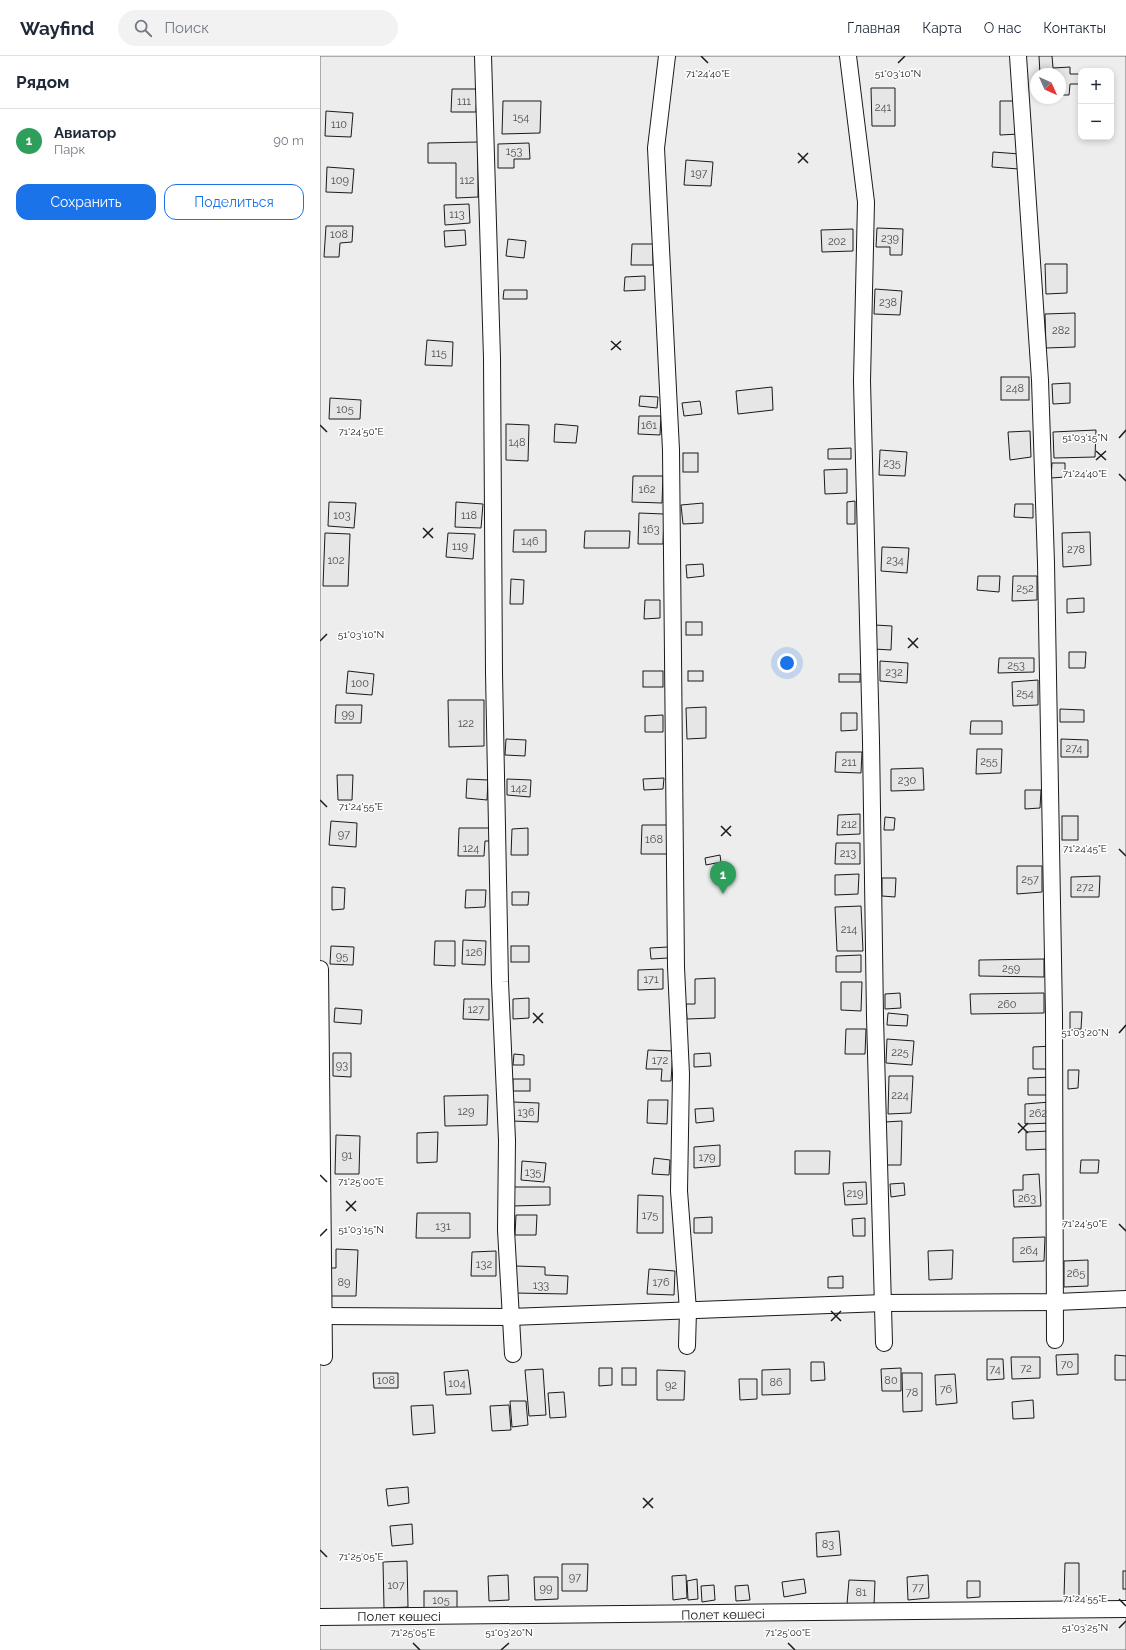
<!DOCTYPE html>
<html lang="ru">
<head>
<meta charset="utf-8">
<style>
  body { margin:0; font-family:Raleway,sans-serif; background:#f2f2f3; color:#1f2937 }
  .controls { position:absolute; right:12px; top:12px; display:grid; overflow:hidden; border-radius:8px; box-shadow:0 2px 6px #0003 }
  .controls button { width:36px; height:36px; display:grid; place-items:center; padding:0; border:0; border-bottom:1px solid #e0e1e3; background:#fff; color:#1f2937; font:20px sans-serif }
  .compass { position:absolute; left:710px; top:12px; width:36px; height:36px; border-radius:50%; background:#fff; box-shadow:0 2px 6px #0003; rotate:135deg }
  .you { position:absolute; left:467px; top:607px; width:14px; height:14px; margin:-10px; border:3px solid #fff; border-radius:50%; background:#1a73e8; box-shadow:0 0 0 6px #1a73e833 }
  .badge { display:grid; place-items:center; width:26px; height:26px; border-radius:50%; background:#1a73e8; color:#fff; font-size:13px; font-weight:700 }
  .pin { position:absolute; translate:-50% -33px; filter:drop-shadow(0 1px 2px #0008) }
  .pin::after { content:''; position:absolute; top:21px; width:14px; height:12px; background:inherit; clip-path:polygon(0 0,100% 0,50% 100%) }
  .list { margin:0; padding:0; list-style:none }
  h2 { display:flex; justify-content:space-between; align-items:center; height:52px; margin:0; padding:0 16px; font-size:17px }
  h2 small { font-size:13px; font-weight:400; color:#747a83 }
  .list li { display:grid; grid-template-columns:26px 1fr auto; gap:12px; align-items:center; box-sizing:border-box; height:64px; padding:0 16px; border-top:1px solid #e0e1e3 }
  .list b { display:block; font-size:15px; white-space:nowrap }
  .list p { margin:0; font-size:13px; white-space:nowrap; color:#747a83 }
  .list em { font-size:13px; font-style:normal; color:#747a83 }
  .actions { display:flex; gap:8px; padding:12px 16px }
  .actions a { flex:1; padding:9px 0; border:1px solid #1a73e8; border-radius:12px; text-align:center; font-size:14px; color:#1a73e8 }
  .actions .main { background:#1a73e8; color:#fff }
  .icon { flex:none; width:22px; height:22px; fill:none; stroke:currentColor; stroke-width:2; stroke-linecap:round; stroke-linejoin:round }
  .map { position:relative; flex:none; width:806px; height:1594px; overflow:hidden }
  header { display:flex; align-items:center; gap:24px; box-sizing:border-box; height:56px; padding:0 20px; background:#fff; border-bottom:1px solid #e0e1e3 }
  header strong { font-size:19px }
  nav { display:flex; gap:22px; margin-inline-start:auto; font-size:14px }
  .search { width:280px; height:36px; background:#f2f2f3; display:flex; align-items:center; gap:10px; box-sizing:border-box; padding:0 14px; border-radius:22px; color:#747a83; font-size:15px }
  main { display:flex }
  aside { flex:1; background:#fff }
  .map>svg:first-child { display:block }
  .green { fill:#ededed; stroke:#6a6a6a; fill-rule:evenodd }
  .building { fill:#e6e6e6; stroke:#1a1a1a }
  .lines { fill:none; stroke-linecap:round; stroke-linejoin:round }
  .minor-casing { stroke:#1a1a1a; stroke-width:18 }
  .minor { stroke:#fff; stroke-width:16 }
  .ticks { fill:none; stroke:#1a1a1a; stroke-width:1.5 }
  .labels { text-anchor:middle; stroke-width:3; stroke-linejoin:round; paint-order:stroke }
  .number-label { font-size:11px; fill:#4d4d4d }
  .street-label { font-size:13px; fill:#1a1a1a; stroke:#fff }
  .ticks-label { font-size:10px; text-anchor:middle; fill:#1a1a1a; stroke:#fff; stroke-width:3; stroke-linejoin:round; paint-order:stroke }
</style>
</head>
<body>
<header>
<strong>Wayfind</strong>
<div class="search"><svg class="icon" aria-label="search" viewBox="0 0 24 24"><circle cx="10" cy="10" r="6"/><path d="M15 15l6 6"/></svg>Поиск</div>
<nav><a>Главная</a><a>Карта</a><a>О нас</a><a>Контакты</a></nav>
</header>
<main>
<aside>
<h2>Рядом<small></small></h2>
<ul class="list">
<li><span class="badge" style="background:#2e9e5b">1</span><div><b>Авиатор</b><p>Парк</p></div><em>90 m</em></li>
</ul>
<div class="actions"><a class="main">Сохранить</a><a>Поделиться</a></div>
</aside>
<div class="map">
<svg width="806" height="1594" viewBox="0 0 806 1594">
  <rect width="100%" height="100%" fill="#fff"/>
  <!-- green -->
  <path class="green" d="M0,0H806V1594H0ZM761,15H791V81H761ZM716,18H740V42H716Z"/>
  <!-- building -->
  <g class="building">
    <path d="M719,0H732L733,12L750,11V18H759V28H750L749,39H740V18H720Z"/>
    <path d="M551,32H575V70H552Z"/>
    <path d="M132,33H157L156,56H131Z"/>
    <path d="M183,45H221L220,77L182,78Z"/>
    <path d="M680,45H700L699,78L680,79Z"/>
    <path d="M6,55L33,57L31,81L5,80Z"/>
    <path d="M158,86V141L136,142V107H108V87Z"/>
    <path d="M209,87L210,103H194V112H178V88Z"/>
    <path d="M673,96L700,98L699,113L672,111Z"/>
    <path d="M366,104L393,106L391,130L364,129Z"/>
    <path d="M7,111L34,113L32,137L6,136Z"/>
    <path d="M149,148L150,167L125,169L124,149Z"/>
    <path d="M6,170H33L32,186L20,187L19,201H4Z"/>
    <path d="M557,172L583,173L582,199H570V191H556Z"/>
    <path d="M533,173V195L502,196L501,174Z"/>
    <path d="M145,174L146,189L125,191L124,175Z"/>
    <path d="M188,183L206,185L204,202L186,200Z"/>
    <path d="M312,188H333V209H311Z"/>
    <path d="M725,208H747V237L726,238Z"/>
    <path d="M325,220V234L304,235L305,221Z"/>
    <path d="M555,233L582,235L580,259L554,258Z"/>
    <path d="M184,234H207V243H183Z"/>
    <path d="M755,257V291L726,292L725,258Z"/>
    <path d="M107,284L133,286L132,310L105,309Z"/>
    <rect x="681" y="321" width="28" height="23"/>
    <path d="M750,327V347L733,348L732,328Z"/>
    <path d="M452,331L453,354L418,358L416,335Z"/>
    <path d="M320,340L338,341L337,352L319,350Z"/>
    <path d="M10,342L41,344L40,363H9Z"/>
    <path d="M380,345L382,358L364,360L362,347Z"/>
    <path d="M319,360H341L340,379L318,378Z"/>
    <path d="M186,368L209,369L208,405L186,404Z"/>
    <path d="M235,368L258,370L256,387L234,386Z"/>
    <path d="M776,374L775,401L734,402L733,376Z"/>
    <path d="M710,375L711,401L690,404L688,376Z"/>
    <path d="M531,392V403H508V393Z"/>
    <path d="M560,394L587,396L585,420L559,419Z"/>
    <rect x="363" y="397" width="15" height="19"/>
    <path d="M732,407H745V421L731,422Z"/>
    <path d="M527,413V437L505,438L504,414Z"/>
    <path d="M313,420H343L342,447L312,446Z"/>
    <path d="M535,445V468H527V446Z"/>
    <path d="M9,446L36,447L34,472L8,470Z"/>
    <path d="M136,446L163,448L161,472L135,471Z"/>
    <path d="M383,447V467L363,468L361,449Z"/>
    <path d="M695,448H713V462L694,461Z"/>
    <path d="M319,457L344,458L343,488H318Z"/>
    <path d="M194,474H226V496H193Z"/>
    <path d="M265,475H310L309,492H264Z"/>
    <path d="M770,476L771,509L743,511L742,477Z"/>
    <path d="M5,477L30,478L28,530H3Z"/>
    <path d="M128,477L155,478L153,503L126,501Z"/>
    <path d="M562,491L589,492L587,517L561,515Z"/>
    <path d="M383,508L384,520L367,522L366,509Z"/>
    <path d="M658,520H680L679,536L657,534Z"/>
    <path d="M693,520H717V544L692,545Z"/>
    <path d="M191,523L204,524L203,548H190Z"/>
    <path d="M764,542V556L747,557V543Z"/>
    <path d="M325,544H340V562L324,563Z"/>
    <rect x="366" y="566" width="16" height="13"/>
    <path d="M555,569L572,570L571,594L554,593Z"/>
    <path d="M749,596H766L765,612H749Z"/>
    <path d="M679,602H714V616L678,617Z"/>
    <path d="M560,605L588,607L587,627L560,625Z"/>
    <path d="M28,615L54,618L52,639L26,637Z"/>
    <rect x="323" y="615" width="20" height="16"/>
    <rect x="368" y="615" width="15" height="10"/>
    <rect x="519" y="618" width="21" height="8"/>
    <path d="M718,624V649L693,650L692,626Z"/>
    <path d="M128,644H164V690L129,691Z"/>
    <path d="M16,649H42L41,667H15Z"/>
    <path d="M386,651V682L367,683L366,652Z"/>
    <path d="M740,653L764,654V666H740Z"/>
    <path d="M521,657H537V674L521,675Z"/>
    <path d="M343,659V676H325V660Z"/>
    <path d="M651,665H682V678H650Z"/>
    <path d="M186,683L206,684L205,700L185,699Z"/>
    <path d="M741,683L768,684V701H741Z"/>
    <path d="M657,693H682L681,717L656,718Z"/>
    <path d="M516,696H542L541,717L515,716Z"/>
    <path d="M603,712L604,734L571,735V713Z"/>
    <path d="M17,719H33L32,744H18Z"/>
    <path d="M344,722L343,733L324,734L323,723Z"/>
    <path d="M147,723L168,724L167,744L146,742Z"/>
    <path d="M187,723L211,724L210,741L187,739Z"/>
    <path d="M705,734H721L720,752L705,753Z"/>
    <path d="M540,758V778L517,779L518,759Z"/>
    <rect x="742" y="760" width="16" height="24"/>
    <path d="M565,761L575,762L574,774H564Z"/>
    <path d="M11,765L37,767L36,791L9,789Z"/>
    <path d="M322,769H348L347,798H321Z"/>
    <path d="M139,772H171V785H165L164,800H138Z"/>
    <path d="M208,772V799H191L192,773Z"/>
    <path d="M516,787H540V808H515Z"/>
    <path d="M400,799L401,806L386,809L385,802Z"/>
    <path d="M697,810H722V836L697,838Z"/>
    <path d="M539,818L538,838L515,839V819Z"/>
    <path d="M780,820L779,841H751V821Z"/>
    <path d="M562,822H576L575,841L562,840Z"/>
    <path d="M12,831L25,832L24,853L12,854Z"/>
    <path d="M146,834H166L165,851L145,852Z"/>
    <path d="M192,836H209L208,849H192Z"/>
    <path d="M541,850L543,895H517L515,851Z"/>
    <path d="M143,884L166,885L165,909L142,908Z"/>
    <path d="M115,885H135V910L114,909Z"/>
    <path d="M11,890L34,891L33,909L10,908Z"/>
    <rect x="191" y="890" width="18" height="16"/>
    <path d="M348,891V902L331,903L330,892Z"/>
    <path d="M541,899V916H516V900Z"/>
    <path d="M724,903V921L659,920V904Z"/>
    <path d="M343,913V933L318,934V914Z"/>
    <path d="M395,922V962L367,963L366,948H375V923Z"/>
    <path d="M521,926H542L541,955L521,954Z"/>
    <path d="M580,937L581,952L565,953V938Z"/>
    <path d="M724,937V957L651,958L650,938Z"/>
    <path d="M209,942V962L193,963V943Z"/>
    <path d="M144,943H169V964L143,963Z"/>
    <path d="M15,952L42,954L41,968L14,966Z"/>
    <path d="M750,956H762L761,973H750Z"/>
    <path d="M568,957L588,959L587,970L567,969Z"/>
    <path d="M526,973H546L545,998H525Z"/>
    <path d="M567,983L594,985L592,1009L566,1007Z"/>
    <path d="M733,990V1013H713V991Z"/>
    <path d="M328,994L353,995L351,1025H341L342,1013H326Z"/>
    <path d="M13,997H31V1021L13,1020Z"/>
    <path d="M390,997L391,1010L374,1011V998Z"/>
    <path d="M194,998L204,999V1009H193Z"/>
    <path d="M748,1014H759L758,1032L748,1033Z"/>
    <path d="M569,1020H593L591,1057L568,1058Z"/>
    <path d="M732,1021V1039H708V1022Z"/>
    <rect x="193" y="1023" width="17" height="12"/>
    <path d="M168,1039L167,1069L125,1070L124,1040Z"/>
    <path d="M328,1044H348L347,1068L327,1067Z"/>
    <path d="M193,1046L219,1047L218,1066L192,1065Z"/>
    <path d="M730,1046L731,1067L705,1068V1048Z"/>
    <path d="M393,1052L394,1065L376,1067L375,1053Z"/>
    <path d="M582,1065L581,1109H565V1066Z"/>
    <path d="M730,1075V1093L706,1094V1076Z"/>
    <path d="M118,1076L117,1106L97,1107V1077Z"/>
    <path d="M16,1079L40,1080L39,1118H15Z"/>
    <path d="M400,1089V1110L374,1112V1091Z"/>
    <path d="M475,1095H510L509,1118H475Z"/>
    <path d="M334,1102L350,1104L349,1119L332,1118Z"/>
    <path d="M761,1104H779L778,1117H760Z"/>
    <path d="M202,1105L226,1107L224,1126L201,1124Z"/>
    <path d="M719,1118L721,1150L694,1151L693,1134H703V1119Z"/>
    <path d="M546,1126L547,1148L525,1149L523,1127Z"/>
    <path d="M584,1127L585,1139L571,1141L570,1128Z"/>
    <path d="M191,1131H230V1149L191,1150Z"/>
    <path d="M318,1139L343,1140V1177H317Z"/>
    <path d="M97,1157H150V1182H96Z"/>
    <path d="M196,1159H217L216,1179H195Z"/>
    <path d="M392,1161V1177H374V1162Z"/>
    <path d="M545,1162V1180H533L532,1163Z"/>
    <path d="M725,1181L724,1205L693,1206V1182Z"/>
    <path d="M16,1193L38,1194L36,1240H10L11,1212H16Z"/>
    <path d="M633,1194L632,1223L609,1224L608,1195Z"/>
    <path d="M176,1195V1220H151L152,1196Z"/>
    <path d="M768,1204V1230L744,1231V1205Z"/>
    <path d="M196,1210L225,1211V1219L248,1220L247,1238L194,1237Z"/>
    <path d="M329,1213L355,1215L354,1239L327,1238Z"/>
    <path d="M523,1220V1232H508V1221Z"/>
    <path d="M758,1298V1318L737,1319L736,1299Z"/>
    <path d="M795,1299L806,1300V1324H795Z"/>
    <path d="M691,1301H720V1322L692,1323Z"/>
    <path d="M667,1303H683L684,1323L667,1324Z"/>
    <path d="M491,1306H504L505,1324L491,1325Z"/>
    <path d="M279,1312H292V1329L279,1330Z"/>
    <rect x="302" y="1312" width="14" height="17"/>
    <path d="M581,1312V1335H562L561,1313Z"/>
    <path d="M223,1313L226,1359L209,1360L205,1314Z"/>
    <path d="M470,1313V1338L442,1339V1314Z"/>
    <path d="M148,1314L151,1338L126,1339L124,1316Z"/>
    <path d="M337,1314L365,1315L364,1344H337Z"/>
    <path d="M53,1317H78V1332H54Z"/>
    <path d="M582,1317H602V1355L583,1356Z"/>
    <path d="M635,1318L637,1347L616,1349L615,1319Z"/>
    <path d="M419,1323H437V1343L420,1344Z"/>
    <path d="M244,1336L246,1361L230,1362L228,1337Z"/>
    <path d="M713,1344L714,1362L693,1363L692,1346Z"/>
    <path d="M190,1345H206L208,1369L192,1371Z"/>
    <path d="M113,1349L115,1377L93,1379L91,1350Z"/>
    <path d="M189,1349L191,1374L172,1375L170,1350Z"/>
    <path d="M88,1431L89,1447L68,1450L66,1433Z"/>
    <path d="M92,1468L93,1488L72,1490L70,1470Z"/>
    <path d="M519,1475L521,1499L497,1501L496,1477Z"/>
    <path d="M87,1505L88,1551L64,1552L63,1506Z"/>
    <path d="M745,1507H759V1541L744,1542Z"/>
    <path d="M242,1508H268L267,1535H242Z"/>
    <rect x="803" y="1515" width="3" height="18"/>
    <path d="M188,1519L189,1544L169,1545L168,1520Z"/>
    <path d="M366,1519L367,1542L353,1544L352,1520Z"/>
    <path d="M608,1519L609,1542L588,1544L587,1521Z"/>
    <path d="M214,1521H238V1543L215,1544Z"/>
    <path d="M377,1523L378,1543L368,1544L367,1525Z"/>
    <path d="M484,1523L486,1537L464,1541L462,1526Z"/>
    <path d="M529,1524L555,1525L554,1549L527,1548Z"/>
    <path d="M647,1525H660V1541L647,1542Z"/>
    <path d="M394,1529L395,1544L382,1546L381,1530Z"/>
    <path d="M428,1529L430,1544L416,1545L415,1530Z"/>
    <rect x="104" y="1535" width="33" height="18"/>
  </g>
  <g class="lines">
    <!-- minor casing -->
    <g class="minor-casing">
      <g id="minor">
        <path d="M163,0L172,302L174,617L180,926L187,1084L186,1174L193,1298"/>
        <path d="M347,0L336,92L351,394L356,911L361,1018L359,1135L368,1254L367,1290"/>
        <path d="M528,0L546,146L542,325L551,685L555,961L564,1287"/>
        <path d="M698,0L720,324L726,507L734,960L735,1284"/>
        <path d="M0,913L4,1301"/>
        <path d="M0,1260L190,1261L564,1247L736,1246L806,1243"/>
        <path d="M0,1561L806,1553"/>
      </g>
    </g>
    <!-- minor -->
    <use href="#minor" class="minor"/>
  </g>
  <!-- ticks -->
  <path class="ticks" d="M381,0L388,7M578,7L585,0M478,97L488,107M478,107L488,97M291,285L301,294M291,294L301,285M0,369L7,376M799,382L806,374M776,395L786,404M776,404L786,395M799,418L806,425M103,472L113,482M103,482L113,472M588,582L598,592M0,585L7,578M588,592L598,582M0,744L7,751M401,770L411,780M401,780L411,770M799,793L806,800M213,957L223,967M213,967L223,957M799,977L806,969M698,1067L708,1077M698,1077L708,1067M0,1119L7,1126M26,1145L36,1155M26,1155L36,1145M799,1168L806,1175M0,1180L7,1173M511,1255L521,1265M511,1265L521,1255M323,1442L333,1452M323,1452L333,1442M0,1494L7,1501M799,1543L806,1550M799,1572L806,1565M93,1587L100,1594M468,1587L475,1594M181,1594L189,1587"/>
  <g class="labels">
    <!-- number labels -->
    <g class="number-label">
      <text x="144" y="49">111</text>
      <text x="563" y="55">241</text>
      <text x="201" y="65">154</text>
      <text x="19" y="72">110</text>
      <text x="194" y="99">153</text>
      <text x="379" y="121">197</text>
      <text x="20" y="128">109</text>
      <text x="147" y="128">112</text>
      <text x="137" y="162">113</text>
      <text x="19" y="182">108</text>
      <text x="570" y="186">239</text>
      <text x="517" y="189">202</text>
      <text x="568" y="250">238</text>
      <text x="741" y="278">282</text>
      <text x="119" y="301">115</text>
      <text x="695" y="336">248</text>
      <text x="25" y="357">105</text>
      <text x="329" y="373">161</text>
      <text x="197" y="390">148</text>
      <text x="572" y="411">235</text>
      <text x="327" y="437">162</text>
      <text x="22" y="463">103</text>
      <text x="149" y="463">118</text>
      <text x="331" y="477">163</text>
      <text x="210" y="489">146</text>
      <text x="140" y="494">119</text>
      <text x="756" y="497">278</text>
      <text x="16" y="508">102</text>
      <text x="575" y="508">234</text>
      <text x="705" y="536">252</text>
      <text x="696" y="613">253</text>
      <text x="574" y="620">232</text>
      <text x="40" y="631">100</text>
      <text x="705" y="641">254</text>
      <text x="28" y="662">99</text>
      <text x="146" y="671">122</text>
      <text x="754" y="696">274</text>
      <text x="669" y="709">255</text>
      <text x="529" y="710">211</text>
      <text x="587" y="728">230</text>
      <text x="199" y="736">142</text>
      <text x="529" y="772">212</text>
      <text x="24" y="782">97</text>
      <text x="334" y="787">168</text>
      <text x="151" y="796">124</text>
      <text x="528" y="801">213</text>
      <text x="710" y="827">257</text>
      <text x="765" y="835">272</text>
      <text x="529" y="877">214</text>
      <text x="154" y="900">126</text>
      <text x="22" y="904">95</text>
      <text x="691" y="916">259</text>
      <text x="331" y="927">171</text>
      <text x="687" y="952">260</text>
      <text x="156" y="957">127</text>
      <text x="580" y="1000">225</text>
      <text x="340" y="1008">172</text>
      <text x="22" y="1013">93</text>
      <text x="580" y="1043">224</text>
      <text x="146" y="1059">129</text>
      <text x="206" y="1060">136</text>
      <text x="718" y="1061">262</text>
      <text x="27" y="1103">91</text>
      <text x="387" y="1105">179</text>
      <text x="213" y="1120">135</text>
      <text x="535" y="1141">219</text>
      <text x="707" y="1146">263</text>
      <text x="330" y="1163">175</text>
      <text x="123" y="1174">131</text>
      <text x="709" y="1198">264</text>
      <text x="164" y="1212">132</text>
      <text x="756" y="1221">265</text>
      <text x="24" y="1230">89</text>
      <text x="341" y="1230">176</text>
      <text x="221" y="1233">133</text>
      <text x="747" y="1312">70</text>
      <text x="706" y="1316">72</text>
      <text x="675" y="1317">74</text>
      <text x="66" y="1328">108</text>
      <text x="571" y="1328">80</text>
      <text x="456" y="1330">86</text>
      <text x="137" y="1331">104</text>
      <text x="351" y="1333">92</text>
      <text x="626" y="1337">76</text>
      <text x="592" y="1340">78</text>
      <text x="508" y="1492">83</text>
      <text x="255" y="1525">97</text>
      <text x="76" y="1533">107</text>
      <text x="598" y="1535">77</text>
      <text x="226" y="1536">99</text>
      <text x="541" y="1540">81</text>
      <text x="121" y="1548">105</text>
    </g>
    <!-- street labels -->
    <g class="street-label">
      <text transform="translate(403 1558) rotate(-1)" y="5">Полет көшесі</text>
      <text x="79" y="1565">Полет көшесі</text>
    </g>
  </g>
  <g class="ticks-label">
    <text x="388" y="21">71°24'40"E</text>
    <text x="578" y="21">51°03'10"N</text>
    <text x="41" y="379">71°24'50"E</text>
    <text x="765" y="385">51°03'15"N</text>
    <text x="765" y="421">71°24'40"E</text>
    <text x="41" y="582">51°03'10"N</text>
    <text x="41" y="754">71°24'55"E</text>
    <text x="765" y="796">71°24'45"E</text>
    <text x="765" y="980">51°03'20"N</text>
    <text x="41" y="1129">71°25'00"E</text>
    <text x="765" y="1171">71°24'50"E</text>
    <text x="41" y="1177">51°03'15"N</text>
    <text x="41" y="1504">71°25'05"E</text>
    <text x="765" y="1546">71°24'55"E</text>
    <text x="765" y="1575">51°03'25"N</text>
    <text x="93" y="1580">71°25'05"E</text>
    <text x="189" y="1580">51°03'20"N</text>
    <text x="468" y="1580">71°25'00"E</text>
  </g>
</svg>
<div class="controls">
<button>+</button>
<button>−</button>
</div>
<svg class="compass" viewBox="-18 -18 36 36"><path d="M0-13l5 13h-10z" fill="#e53935"/><path d="M0 13l5-13h-10z" fill="#747a83"/></svg>
<div class="you"></div>
<div class="pin badge" style="left:403px;top:838px;background:#2e9e5b">1</div>
</div>
</main>
</body>
</html>
